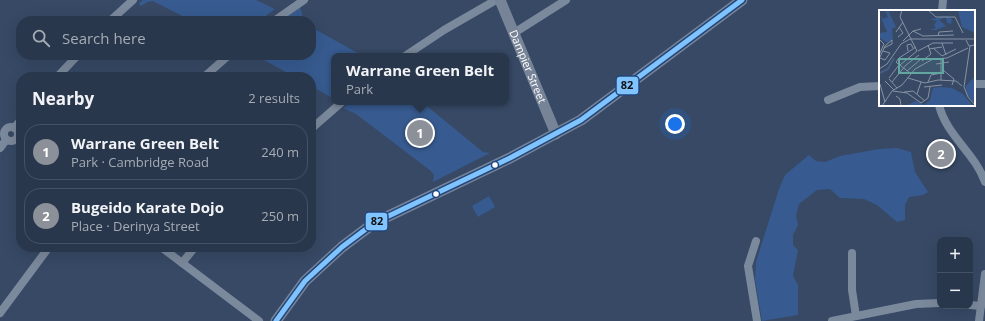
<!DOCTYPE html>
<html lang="en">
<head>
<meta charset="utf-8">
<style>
  body { margin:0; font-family:"Open Sans",sans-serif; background:#313f53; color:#f1f3f6 }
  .controls { position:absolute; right:12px; bottom:12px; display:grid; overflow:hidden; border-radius:8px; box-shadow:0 4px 16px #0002 }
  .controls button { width:36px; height:36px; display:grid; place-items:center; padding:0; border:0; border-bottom:1px solid #455164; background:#29374c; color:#f1f3f6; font:20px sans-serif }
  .you { position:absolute; left:675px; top:124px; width:14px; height:14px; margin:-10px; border:3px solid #fff; border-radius:50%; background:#1a73e8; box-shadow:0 0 0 6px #1a73e833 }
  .badge { display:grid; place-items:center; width:26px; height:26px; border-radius:50%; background:#8c9099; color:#fff; font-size:13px; font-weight:700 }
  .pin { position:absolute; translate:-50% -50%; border:2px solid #fff; box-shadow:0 1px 4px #0006 }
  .popup { position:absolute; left:331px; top:53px; width:178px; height:52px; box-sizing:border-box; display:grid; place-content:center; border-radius:8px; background:#29374c; filter:drop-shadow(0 1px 3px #0005); font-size:13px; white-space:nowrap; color:#a5acb5 }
  .popup b { font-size:15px; color:#f1f3f6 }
  .popup::after { content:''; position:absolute; left:50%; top:100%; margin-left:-8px; border:8px solid transparent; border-top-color:#29374c }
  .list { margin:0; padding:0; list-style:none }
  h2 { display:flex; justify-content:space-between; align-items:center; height:52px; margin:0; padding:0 16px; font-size:17px }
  h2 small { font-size:13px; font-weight:400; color:#a5acb5 }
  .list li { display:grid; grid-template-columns:26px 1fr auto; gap:12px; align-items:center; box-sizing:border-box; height:56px; margin:0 8px 8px; padding:0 8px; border:1px solid #455164; border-radius:16px }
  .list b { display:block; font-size:15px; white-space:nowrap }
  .list p { margin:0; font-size:13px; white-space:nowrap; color:#a5acb5 }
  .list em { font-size:13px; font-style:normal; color:#a5acb5 }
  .icon { flex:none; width:22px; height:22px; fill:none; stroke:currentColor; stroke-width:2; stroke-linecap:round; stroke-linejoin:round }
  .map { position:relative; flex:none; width:985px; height:321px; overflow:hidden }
  .search { position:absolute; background:#29374c; box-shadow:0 4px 16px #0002; left:16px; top:16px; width:300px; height:44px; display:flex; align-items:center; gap:10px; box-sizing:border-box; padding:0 14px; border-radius:16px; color:#a5acb5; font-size:15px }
  .panel { position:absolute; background:#29374c; box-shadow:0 4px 16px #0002; left:16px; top:72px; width:300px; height:180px; border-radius:16px }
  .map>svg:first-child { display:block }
  .green { fill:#375b90 }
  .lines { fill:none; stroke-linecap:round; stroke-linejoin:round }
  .street { stroke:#7b899c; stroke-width:8 }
  .secondary { stroke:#778498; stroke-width:11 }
  .bus-1-casing { stroke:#234579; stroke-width:8 }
  .bus-1 { stroke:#80c4ff; stroke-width:5 }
  .bus-dot { fill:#fff; stroke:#234579; stroke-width:1.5 }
  .labels { text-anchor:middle; stroke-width:3; stroke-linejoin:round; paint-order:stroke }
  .street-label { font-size:11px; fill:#fff; stroke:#234579 }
  .inset-river { fill:none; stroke:#455d83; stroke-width:2 }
  .inset-road { fill:none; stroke:#8792a3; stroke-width:1 }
  .view { fill:#63a6a1; fill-opacity:0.15; stroke:#63a6a1; stroke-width:2 }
  .inset-edge { fill:none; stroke:#fff; stroke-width:2 }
  .line-badge { stroke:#234579; stroke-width:1.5 }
  .pale-badge-label { font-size:11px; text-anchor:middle; font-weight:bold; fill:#111 }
</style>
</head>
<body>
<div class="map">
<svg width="985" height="321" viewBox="0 0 985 321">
  <rect width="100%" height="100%" fill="#374965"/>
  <!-- green -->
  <g class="green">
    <path d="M143,0H256L275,9L259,21H192L153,1L147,2L141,6L139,3Z"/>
    <path d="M300,7L304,21H282Z"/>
    <path d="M311,27L363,56H334V99L311,86V77H295L255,55H311Z"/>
    <path d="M351,102H422L483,152L490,153L433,182L434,175L431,171L356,114L343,108Z"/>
    <path d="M897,148L911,152L915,172L928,192L923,195L909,197L905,205V220L897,222L877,205L864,199L840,198L830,189L817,190L799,204L796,216L798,225L793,235V245L798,250L793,276L798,285V315L762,321L755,279L756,262L779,189L785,175L809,155L816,161L825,162L840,156L879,149Z"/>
    <path d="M489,196L495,207L478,217L472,206Z"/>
  </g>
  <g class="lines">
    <!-- street -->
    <g class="street">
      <path d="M942,11L943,0"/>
      <path d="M110,21L133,0"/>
      <path d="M274,21L304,0"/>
      <path d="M514,33L566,0"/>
      <path d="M405,56L444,30L496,0"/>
      <path d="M57,77L78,55"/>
      <path d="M204,77L229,55"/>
      <path d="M974,84H985"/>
      <path d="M828,100L860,87L880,86"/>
      <path d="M939,105C946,135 975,153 985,182"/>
      <circle cx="11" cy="134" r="7"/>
      <path d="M14,128L21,120"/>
      <path d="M311,129L342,102"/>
      <path d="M0,148L6,140"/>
      <path d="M756,241L748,266L757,321"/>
      <path d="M161,247L259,321"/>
      <path d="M852,253V290L856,316"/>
      <path d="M182,263L195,247"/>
      <path d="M970,305L981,306"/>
      <path d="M0,313L49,247"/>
      <path d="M832,321L916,304L940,303"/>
      <path d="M979,321L985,274"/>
    </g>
    <!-- secondary -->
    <g class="secondary">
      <path id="s1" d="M500,0L556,134"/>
      <path d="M276,321L305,281L342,247L374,223L510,158L581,120L742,0"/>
    </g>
    <!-- bus-1 casing -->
    <g class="bus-1-casing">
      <path id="bus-1" d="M276,321L305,281L342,247L374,223L510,158L581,120L742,0"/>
    </g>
    <!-- bus-1 -->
    <use href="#bus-1" class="bus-1"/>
  </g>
  <!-- markers -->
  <g class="bus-dot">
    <circle cx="495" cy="165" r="3.5"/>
    <circle cx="436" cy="194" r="3.5"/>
  </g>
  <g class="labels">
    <!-- street labels -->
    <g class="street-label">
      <text dy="4" stroke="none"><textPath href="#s1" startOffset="72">Dampier Street</textPath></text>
    </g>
  </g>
  <!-- overview -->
  <g transform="translate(879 10)">
    <rect width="96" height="96" fill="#374965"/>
    <path d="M6,0H9L17,17L13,19L14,29L8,33L1,28L0,23L8,22L1,5L4,9L9,7ZM79,0H96V23L83,17ZM68,6L73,9L72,14L68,13L67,7L60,10L67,16L57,20H51L57,18L55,15L58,11L51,9ZM96,66V94L87,83V76ZM60,77L73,78L84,84L94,96H26L37,91L45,95L51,90L54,78Z" fill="#375b90"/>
    <path class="inset-river" d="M1,63L9,59L15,48"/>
    <path class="inset-road" d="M23,0L21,7L38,41M49,0L57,7H76L84,23M34,21L44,26L75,25M17,22L24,12M59,26L60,22L74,21M19,27L24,23L20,17M0,29L5,34L0,45M87,30L90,36L96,35M24,31L34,21L42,19M63,33L67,45M91,36L85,77L89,87L96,95M54,38L63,46L77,39M50,39L63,37M29,41L28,35L32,34L34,38M39,41L54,33H74M1,48L6,50L11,43L4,41M0,49L6,36L13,30V34L5,38M62,49V70M43,51L52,44L49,35M57,54L70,52M20,55L17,52L20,48L37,37M21,55L38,41M21,55L32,64M0,59L8,54L22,34L31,29H96M64,60L75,69L73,75M28,61L42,49M10,68L20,55M29,68L46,73L59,70L77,71L83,76M10,69L18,78M6,71L15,80M13,72L27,55L40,45M49,72L52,65L63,63M1,74L6,92M45,77L63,75M14,81L28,83L42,93L49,88L51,77M25,82L34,81L46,91M38,84L42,72M17,86L21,89L22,96M3,96L13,81L23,75L36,59L54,49L68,48L89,38"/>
    <path class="view" d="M20,49H64V63H20Z"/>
    <rect width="96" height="96" class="inset-edge"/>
  </g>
  <g class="line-badge">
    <rect x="616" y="76" width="23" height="19" rx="4" fill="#80c4ff"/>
    <rect x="365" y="212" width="23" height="19" rx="4" fill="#80c4ff"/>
  </g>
  <g class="pale-badge-label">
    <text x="627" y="89">82</text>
    <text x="377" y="225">82</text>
  </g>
</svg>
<div class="controls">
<button>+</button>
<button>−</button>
</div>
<div class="you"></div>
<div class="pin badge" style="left:420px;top:133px">1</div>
<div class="popup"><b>Warrane Green Belt</b>Park</div>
<div class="pin badge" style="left:941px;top:154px">2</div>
<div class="search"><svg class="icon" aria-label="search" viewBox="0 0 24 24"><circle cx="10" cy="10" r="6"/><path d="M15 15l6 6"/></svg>Search here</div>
<section class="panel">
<h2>Nearby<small>2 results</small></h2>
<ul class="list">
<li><span class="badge">1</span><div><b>Warrane Green Belt</b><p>Park · Cambridge Road</p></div><em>240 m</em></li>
<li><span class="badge">2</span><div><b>Bugeido Karate Dojo</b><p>Place · Derinya Street</p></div><em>250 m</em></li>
</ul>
</section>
</div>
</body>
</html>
